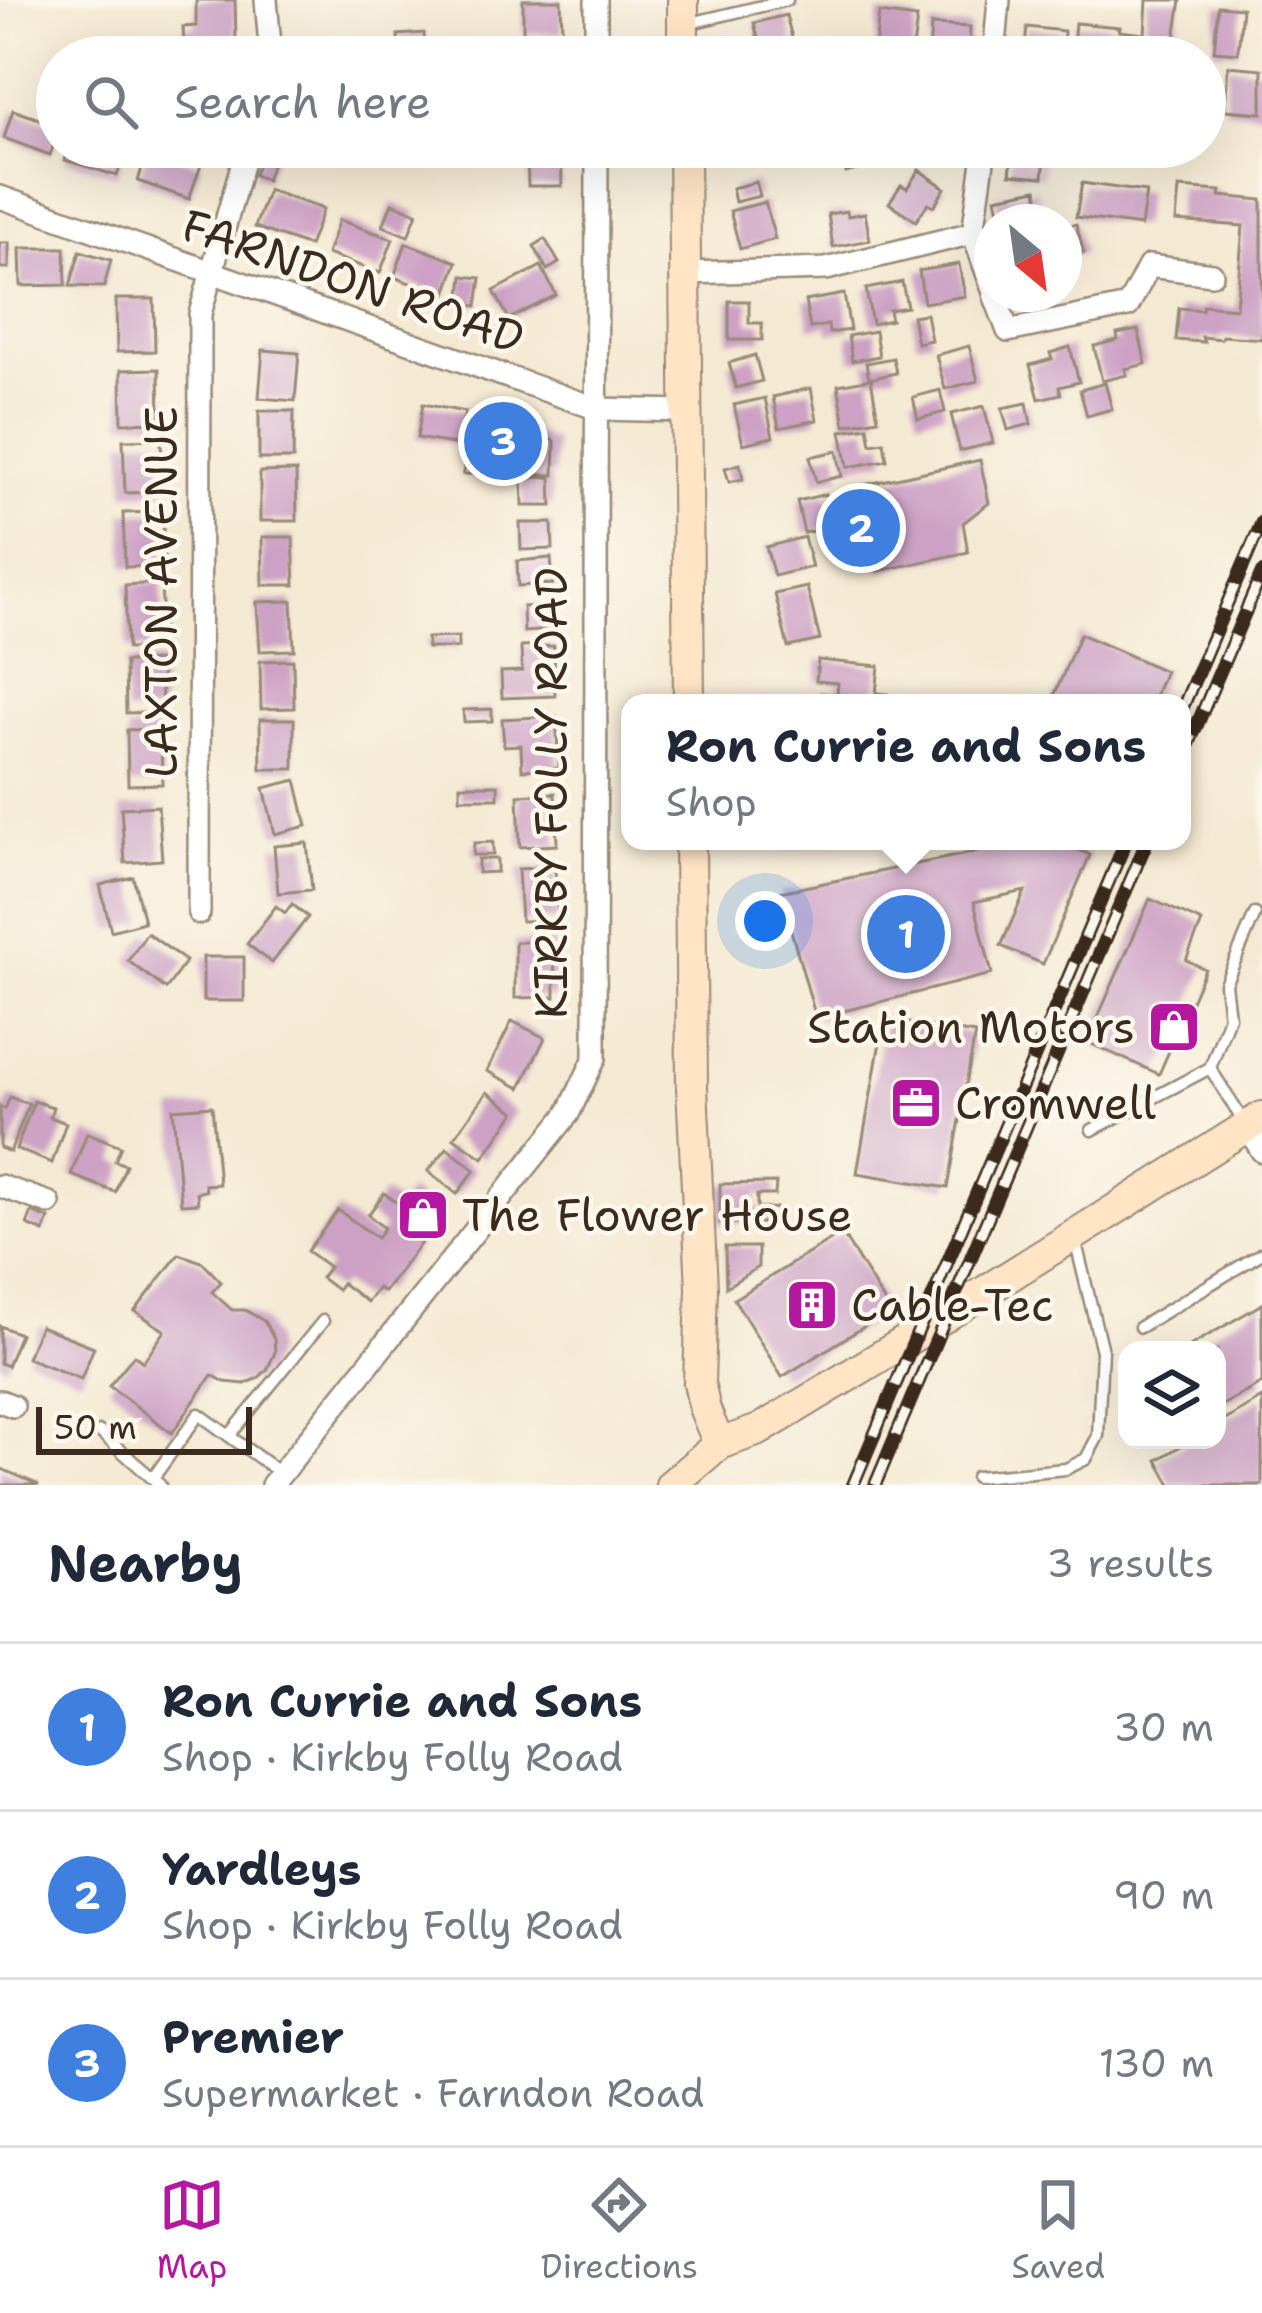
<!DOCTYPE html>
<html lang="en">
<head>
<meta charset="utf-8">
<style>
  body { margin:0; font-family:"Shantell Sans",sans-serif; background:#f6f6f7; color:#1f2937 }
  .controls { position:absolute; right:36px; bottom:36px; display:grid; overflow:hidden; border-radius:24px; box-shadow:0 12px 48px #0002 }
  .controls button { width:108px; height:108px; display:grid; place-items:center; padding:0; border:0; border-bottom:3px solid #e0e1e3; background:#fff; color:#1f2937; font:60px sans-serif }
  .compass { position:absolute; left:974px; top:204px; width:108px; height:108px; border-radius:50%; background:#fff; box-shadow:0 12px 48px #0002; rotate:151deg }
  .scale { position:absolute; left:36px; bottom:30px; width:216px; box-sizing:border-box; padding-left:12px; border:6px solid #3b2a1e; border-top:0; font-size:33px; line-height:42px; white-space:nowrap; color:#3b2a1e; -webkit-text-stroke:9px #fbf7ec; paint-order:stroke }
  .you { position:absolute; left:765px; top:921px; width:42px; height:42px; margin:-30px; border:9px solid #fff; border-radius:50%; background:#1a73e8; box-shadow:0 0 0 18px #1a73e833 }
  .badge { display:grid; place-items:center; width:78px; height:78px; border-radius:50%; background:#b5179e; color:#fff; font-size:39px; font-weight:700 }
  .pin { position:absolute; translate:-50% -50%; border:6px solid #fff; box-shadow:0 3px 12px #0006 }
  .popup { position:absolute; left:621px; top:694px; width:570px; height:156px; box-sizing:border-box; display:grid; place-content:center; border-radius:24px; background:#fff; filter:drop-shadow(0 3px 9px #0005); font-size:39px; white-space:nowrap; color:#747a83 }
  .popup b { font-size:45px; color:#1f2937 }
  .popup::after { content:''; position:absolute; left:50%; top:100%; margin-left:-24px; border:24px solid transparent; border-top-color:#fff }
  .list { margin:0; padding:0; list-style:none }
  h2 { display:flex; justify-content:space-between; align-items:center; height:156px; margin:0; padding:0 48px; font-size:51px }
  h2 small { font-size:39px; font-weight:400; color:#747a83 }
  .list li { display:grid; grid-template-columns:78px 1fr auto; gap:36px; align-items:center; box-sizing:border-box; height:168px; padding:0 48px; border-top:3px solid #e0e1e3 }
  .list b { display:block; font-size:45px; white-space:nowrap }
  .list p { margin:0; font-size:39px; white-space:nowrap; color:#747a83 }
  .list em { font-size:39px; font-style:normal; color:#747a83 }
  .icon { flex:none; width:66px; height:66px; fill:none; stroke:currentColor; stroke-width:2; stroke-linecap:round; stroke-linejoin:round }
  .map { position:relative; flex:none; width:1262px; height:1485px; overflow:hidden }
  .search { position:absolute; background:#fff; box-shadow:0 12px 48px #0002; left:36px; right:36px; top:36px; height:132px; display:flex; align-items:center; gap:30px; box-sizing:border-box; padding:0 42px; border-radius:66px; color:#747a83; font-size:45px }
  .sheet { height:660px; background:#fff }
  nav { display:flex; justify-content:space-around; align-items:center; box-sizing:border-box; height:168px; border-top:3px solid #e0e1e3; background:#fff; font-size:33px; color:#747a83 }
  nav a { display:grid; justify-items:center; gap:6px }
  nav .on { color:#b5179e }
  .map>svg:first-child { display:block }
  .building { fill:#cca1c5 }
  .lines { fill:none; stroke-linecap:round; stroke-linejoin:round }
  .lane-casing { stroke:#988a78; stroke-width:15 }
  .street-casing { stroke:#988a78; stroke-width:26 }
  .secondary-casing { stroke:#988a78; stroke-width:34 }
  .lane { stroke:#fff; stroke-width:10 }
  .street { stroke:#fff; stroke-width:21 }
  .secondary { stroke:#ffe4c6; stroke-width:30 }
  .rail-casing { stroke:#3b2a1e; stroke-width:14 }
  .rail { stroke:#fbf7ec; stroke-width:9; stroke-dasharray:27; stroke-linecap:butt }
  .labels { text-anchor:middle; stroke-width:9; stroke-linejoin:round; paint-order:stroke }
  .street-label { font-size:45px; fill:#3b2a1e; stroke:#fbf7ec }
  .poi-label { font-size:45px; fill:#3b2a1e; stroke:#fbf7ec; text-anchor:start }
</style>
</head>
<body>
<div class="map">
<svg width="1262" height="1485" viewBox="0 0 1262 1485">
  <rect width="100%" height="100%" fill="#fbf7ec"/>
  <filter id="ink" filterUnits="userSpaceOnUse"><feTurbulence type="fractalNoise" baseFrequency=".00833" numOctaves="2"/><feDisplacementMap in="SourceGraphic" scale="24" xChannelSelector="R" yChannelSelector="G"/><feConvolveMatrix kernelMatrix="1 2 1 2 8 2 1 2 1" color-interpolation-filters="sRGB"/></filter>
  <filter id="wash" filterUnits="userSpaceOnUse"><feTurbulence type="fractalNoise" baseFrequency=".004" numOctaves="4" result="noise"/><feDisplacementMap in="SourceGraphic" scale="48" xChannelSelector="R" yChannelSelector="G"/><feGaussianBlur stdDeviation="2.7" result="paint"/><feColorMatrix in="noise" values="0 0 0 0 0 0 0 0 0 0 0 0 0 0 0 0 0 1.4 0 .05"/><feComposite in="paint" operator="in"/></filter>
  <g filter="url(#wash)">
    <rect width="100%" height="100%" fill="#f4e9d2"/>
    <g id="blocks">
      <!-- building -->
      <g class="building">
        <path d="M196,0H235L236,42L184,43L183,27L196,26Z"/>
        <path d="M523,0H561L562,33L523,34Z"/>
        <path d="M1147,0H1181L1172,57H1072L1075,23L1120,27L1119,31L1145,34Z"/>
        <path d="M1218,6L1242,8L1238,53L1214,51Z"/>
        <path d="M879,13L917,18L912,57H893L894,49L875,47Z"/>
        <path d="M786,15L797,57H763L754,23Z"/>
        <path d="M931,25L970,27L969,57H929Z"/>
        <path d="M1027,27L1064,31L1062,57H1024Z"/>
        <path d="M424,33L425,48L399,49L398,35Z"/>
        <path d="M1228,66L1262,69V113L1225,110Z"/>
        <path d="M13,110L57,125V135L50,155L4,138Z"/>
        <path d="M69,147H127L117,176L65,160Z"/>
        <path d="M420,147H445L446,156L420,157Z"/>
        <path d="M527,147H561L562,186H528Z"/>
        <path d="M930,147H954L952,161L928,158Z"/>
        <path d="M1013,147H1046L1043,177L1010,174Z"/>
        <path d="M148,149L201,165L189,199L138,181Z"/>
        <path d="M868,151L872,166L846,173L843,158Z"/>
        <path d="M263,152L275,156L266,180L254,175Z"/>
        <path d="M919,170L945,188L934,206L928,203L916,221L889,203L901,185L907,188Z"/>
        <path d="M756,182L760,196L735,202L732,188Z"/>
        <path d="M1082,183L1146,192L1141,226L1076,217Z"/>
        <path d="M1179,188L1221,191L1220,196L1262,200V339L1222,336L1221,339L1202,337L1204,342L1176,340L1179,308L1202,310L1203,305L1236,308L1243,226L1176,221Z"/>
        <path d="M1037,189L1041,211L1034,213L1036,222H1001L996,197Z"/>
        <path d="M268,190L323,209L309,246L255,227Z"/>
        <path d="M765,202L775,239L740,249L730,211Z"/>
        <path d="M392,203L417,213L408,236L383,226Z"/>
        <path d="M847,211L848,216L865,213L870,240L833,247L828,214Z"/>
        <path d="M339,220L393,239L380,273L327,254Z"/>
        <path d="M1076,224L1084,253L1064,258V227Z"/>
        <path d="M545,239L559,263L547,270L534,246Z"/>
        <rect x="0" y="243" width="9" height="25"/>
        <path d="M406,243L457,262L445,296L394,277Z"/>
        <path d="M20,248H65L66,285L21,286Z"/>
        <path d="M80,251L111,260L104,287L70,286Z"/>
        <path d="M959,264L965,296L924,303L919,271Z"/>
        <path d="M541,266L556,295L509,319L494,291Z"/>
        <path d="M463,276L481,278L477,306L460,304Z"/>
        <path d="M902,282L907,307L889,310L891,320L872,324L866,289Z"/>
        <path d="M844,294L850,330L829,333L828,325L810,328L805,301Z"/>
        <path d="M1016,294H1045V296L1018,302Z"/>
        <path d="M116,299H154L155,351L117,352Z"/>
        <path d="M729,301H749V323H762V340H729Z"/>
        <path d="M926,314L931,340L917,343L912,316Z"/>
        <path d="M1138,330L1146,364L1125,369L1127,375L1102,381L1094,346L1118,340L1117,334Z"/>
        <path d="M875,331L879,356L852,361L848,336Z"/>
        <path d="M969,346L978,381L945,389L936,355Z"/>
        <path d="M1070,347L1079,382L1059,387L1061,394L1039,399L1030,365L1052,359L1050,353Z"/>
        <path d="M263,350L299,353L295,401L259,398Z"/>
        <path d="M755,355L762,381L736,388L729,363Z"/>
        <path d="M893,358L896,373L869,379L866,363Z"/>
        <path d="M159,369L160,422L122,423L121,370Z"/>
        <path d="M871,379L878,419L845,425L838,385Z"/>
        <path d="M1105,383L1112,409L1087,416L1080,390Z"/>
        <path d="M811,388L817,420L779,428L773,397Z"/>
        <path d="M940,390L945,412L918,419L913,397Z"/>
        <path d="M765,398L773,437L743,444L734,405Z"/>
        <path d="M1027,403L1031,424L1008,430L1002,408Z"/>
        <path d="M423,404L465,412L459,445L417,438Z"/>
        <path d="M984,406L993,443L960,451L951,414Z"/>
        <path d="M259,411H294L293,459H259Z"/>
        <path d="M492,418L555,441L554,475L463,474L475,425H492Z"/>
        <path d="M868,427L871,444L884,442L887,460L848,467L841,431Z"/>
        <path d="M161,439L163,492L125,493L123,440Z"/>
        <path d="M837,451L842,476L816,482L810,457Z"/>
        <path d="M980,460L989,503L963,523L968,552L879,571L866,518L804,533L797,501L826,494L829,506L862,498L859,486Z"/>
        <path d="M740,464L743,479L729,482L725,468Z"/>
        <path d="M296,471L297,521H260V472Z"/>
        <path d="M551,477L552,506H523L522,478Z"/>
        <path d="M163,512L164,566L125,567L123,513Z"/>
        <path d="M520,523H552L553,549L521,550Z"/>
        <path d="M262,537H293L295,585H263Z"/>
        <path d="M804,537L812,567L774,576L766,547Z"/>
        <path d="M551,558L553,584L518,586L517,561Z"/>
        <path d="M161,583L164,648L127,649L125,585Z"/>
        <path d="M807,587L820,640L788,647L775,594Z"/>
        <path d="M292,601L294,650L260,651L257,602Z"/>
        <path d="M553,605L554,630L524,632L523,607Z"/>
        <path d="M1080,634L1165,671L1152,703H1051Z"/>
        <path d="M458,637V648H427V638Z"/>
        <path d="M554,646L555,696L502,698L501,672L522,671L521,647Z"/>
        <path d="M293,660L294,708L261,709L260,661Z"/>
        <path d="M818,660L879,666L876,693L887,694L886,703H820L821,693L837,694L838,683L816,681Z"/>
        <path d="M161,661L162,712L126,713L125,662Z"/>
        <path d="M492,709V721L464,722L463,710Z"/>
        <path d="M556,716L559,768L522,770L521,745L504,746L502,719Z"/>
        <path d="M260,719H294V769H261Z"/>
        <path d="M161,729L162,784L128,785L127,730Z"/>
        <path d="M296,780L307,826L275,834L264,788Z"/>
        <rect x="460" y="785" width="38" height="13"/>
        <path d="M555,793L557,845L520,847L518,795Z"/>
        <path d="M158,806L162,860L125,863L121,808Z"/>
        <path d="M1030,841H1058L1090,855L1043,964L1001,946L1025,891L974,902L992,974L816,1018L780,892Z"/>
        <path d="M493,842V855H473L474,843Z"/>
        <path d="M307,843L312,890L278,893L274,846Z"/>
        <path d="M478,859H497V872L478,873Z"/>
        <path d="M555,867L558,920L521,921L518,869Z"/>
        <path d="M133,877L144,922L111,931L100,885Z"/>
        <path d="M1150,899L1202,922L1186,960L1205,969L1159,1074L1087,1042Z"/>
        <path d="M292,904L308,917L272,963L247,944L276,906L285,913Z"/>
        <path d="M147,933L186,961L166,989L128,961Z"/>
        <path d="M515,942H554L555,997L515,998Z"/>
        <rect x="203" y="957" width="41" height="44"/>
        <path d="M884,1019L975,1034L948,1188L857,1173Z"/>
        <path d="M512,1021L545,1038L520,1088L487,1071Z"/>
        <path d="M487,1092L515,1112L483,1158L454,1138Z"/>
        <path d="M10,1097L29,1104L10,1152L0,1148V1107L5,1109Z"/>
        <path d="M34,1101L53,1107L50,1117L66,1123L52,1163L16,1149Z"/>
        <path d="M212,1106L219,1184L205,1185L206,1191L197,1192L198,1203L181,1204L173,1109Z"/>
        <path d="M87,1133L121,1146L115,1161L126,1165L115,1192L71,1175Z"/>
        <path d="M447,1148L475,1170L457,1194L428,1171Z"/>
        <path d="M776,1183L775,1195H757V1209L776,1208V1223H720V1184Z"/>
        <path d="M409,1192L441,1216L384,1292L378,1288L367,1302L342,1283L337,1290L321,1278L329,1267L307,1251L338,1210L377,1238L384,1228L368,1215L384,1193L399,1204Z"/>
        <path d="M32,1212L49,1219L44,1232L27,1225Z"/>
        <path d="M842,1233L890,1311L782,1377L734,1299Z"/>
        <path d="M725,1247H758V1267L726,1287Z"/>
        <path d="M179,1254L202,1262L221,1282L212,1292L232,1310H245L264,1321L274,1339L275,1352L267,1370L257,1379L245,1384L225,1382L212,1375L172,1433L109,1386L134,1355L143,1362L165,1331L135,1311Z"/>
        <path d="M1262,1304V1383L1217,1408V1350H1183Z"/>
        <path d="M0,1326L20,1334L7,1366L0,1363Z"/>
        <path d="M40,1326L94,1347L81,1379L27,1358Z"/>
        <path d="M1262,1398V1485H1171L1157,1460L1191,1440H1217V1425Z"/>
        <path d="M0,1468L11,1473L39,1485H0Z"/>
      </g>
    </g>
  </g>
  <g filter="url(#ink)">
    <use href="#blocks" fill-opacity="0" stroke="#988a78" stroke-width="3"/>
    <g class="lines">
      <!-- lane casing -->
      <g class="lane-casing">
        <g id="lane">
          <path d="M686,24L787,0"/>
          <path d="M1210,1068L1245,1124"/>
          <path d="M1092,1130L1210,1068L1229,1017L1225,984L1255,914"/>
          <path d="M1140,1327L1262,1253"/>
          <path d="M100,1432L160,1485"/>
          <path d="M229,1436L323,1321"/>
          <path d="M976,1477L1066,1469L1086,1459L1098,1436L1102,1351L1075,1239"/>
          <path d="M153,1478L199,1414L280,1473"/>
        </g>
      </g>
      <!-- street casing -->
      <g class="street-casing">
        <g id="street">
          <path d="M266,0L271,57"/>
          <path d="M596,0V57"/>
          <path d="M994,57L999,0"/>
          <path d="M0,197L598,409L686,411"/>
          <path d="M973,233L985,147"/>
          <path d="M685,273L826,269L973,233L992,287"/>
          <path d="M994,294L1008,331L1128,306L1149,266L1212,274"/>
          <path d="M199,913L200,314L247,147"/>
          <path d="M1247,1126L1262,1151"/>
          <path d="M0,1186L49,1203"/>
          <path d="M0,1401L13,1406"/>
          <path d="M272,1485L568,1114L595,1058L597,147"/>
        </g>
      </g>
      <!-- secondary casing -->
      <g class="secondary-casing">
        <g id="secondary">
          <path d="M683,0V57"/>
          <path d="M684,147L689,703"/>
          <path d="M690,841L692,1087L702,1288L699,1383L705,1410L719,1444"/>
          <path d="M671,1485L719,1444L759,1430L914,1336L1262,1117"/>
        </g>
      </g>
      <!-- lane -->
      <use href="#lane" class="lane"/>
      <!-- street -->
      <use href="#street" class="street"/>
      <!-- secondary -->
      <use href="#secondary" class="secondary"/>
      <!-- rail casing -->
      <g class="rail-casing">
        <g id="rail">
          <path d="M1182,709L1262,522"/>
          <path d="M1182,760L1262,573"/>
          <path d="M853,1485L1126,841"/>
          <path d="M875,1485L1147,841"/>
        </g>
      </g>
      <!-- rail -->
      <use href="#rail" class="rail"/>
    </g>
  </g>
  <!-- icons -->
  <defs>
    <g id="shop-square" transform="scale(2.7)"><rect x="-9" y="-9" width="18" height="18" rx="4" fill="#b5179e" stroke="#fbf7ec"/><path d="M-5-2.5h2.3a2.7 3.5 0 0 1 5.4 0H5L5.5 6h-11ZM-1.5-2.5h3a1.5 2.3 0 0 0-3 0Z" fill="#fff"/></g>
    <g id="office-square" transform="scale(2.7)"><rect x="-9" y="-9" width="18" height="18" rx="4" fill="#b5179e" stroke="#fbf7ec"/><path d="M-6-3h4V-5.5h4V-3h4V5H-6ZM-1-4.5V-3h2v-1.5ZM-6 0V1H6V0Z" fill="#fff"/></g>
    <g id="building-square" transform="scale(2.7)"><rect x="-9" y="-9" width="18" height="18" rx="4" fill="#b5179e" stroke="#fbf7ec"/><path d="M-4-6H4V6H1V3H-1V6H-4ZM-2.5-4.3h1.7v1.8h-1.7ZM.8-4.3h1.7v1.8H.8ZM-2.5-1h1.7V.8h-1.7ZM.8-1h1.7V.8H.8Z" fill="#fff"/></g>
  </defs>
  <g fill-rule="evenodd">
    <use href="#shop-square" x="1174" y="1027"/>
    <use href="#office-square" x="916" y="1103"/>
    <use href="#shop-square" x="423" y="1215"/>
    <use href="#building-square" x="812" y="1305"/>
  </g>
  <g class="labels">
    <!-- street labels -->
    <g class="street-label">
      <text transform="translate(353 281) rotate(19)" y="16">FARNDON ROAD</text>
      <text transform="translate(161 592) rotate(-90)" y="16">LAXTON AVENUE</text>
      <text transform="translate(551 793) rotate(-90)" y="16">KIRKBY FOLLY ROAD</text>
    </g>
    <!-- poi labels -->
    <g class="poi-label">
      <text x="1135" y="1043" text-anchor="end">Station Motors</text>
      <text x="955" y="1119">Cromwell</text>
      <text x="462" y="1231">The Flower House</text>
      <text x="851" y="1321">Cable-Tec</text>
    </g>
  </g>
</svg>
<div class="controls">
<button><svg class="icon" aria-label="layers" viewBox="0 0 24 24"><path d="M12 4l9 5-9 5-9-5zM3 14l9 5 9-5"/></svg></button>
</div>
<svg class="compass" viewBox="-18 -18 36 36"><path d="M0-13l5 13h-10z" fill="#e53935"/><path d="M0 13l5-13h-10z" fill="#747a83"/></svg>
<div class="scale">50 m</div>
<div class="you"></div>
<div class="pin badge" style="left:906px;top:934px;background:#3f7fe0">1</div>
<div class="popup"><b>Ron Currie and Sons</b>Shop</div>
<div class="pin badge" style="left:861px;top:528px;background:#3f7fe0">2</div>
<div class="pin badge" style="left:503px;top:441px;background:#3f7fe0">3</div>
<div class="search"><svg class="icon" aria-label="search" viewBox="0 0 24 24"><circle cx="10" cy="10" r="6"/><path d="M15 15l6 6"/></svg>Search here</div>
</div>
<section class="sheet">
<h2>Nearby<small>3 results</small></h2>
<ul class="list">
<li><span class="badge" style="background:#3f7fe0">1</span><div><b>Ron Currie and Sons</b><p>Shop · Kirkby Folly Road</p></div><em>30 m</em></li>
<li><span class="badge" style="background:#3f7fe0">2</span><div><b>Yardleys</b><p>Shop · Kirkby Folly Road</p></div><em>90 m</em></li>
<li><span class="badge" style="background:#3f7fe0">3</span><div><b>Premier</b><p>Supermarket · Farndon Road</p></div><em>130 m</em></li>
</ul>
</section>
<nav>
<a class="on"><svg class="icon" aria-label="map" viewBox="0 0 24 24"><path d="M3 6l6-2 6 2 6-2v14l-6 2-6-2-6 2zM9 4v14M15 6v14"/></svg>Map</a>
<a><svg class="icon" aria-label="directions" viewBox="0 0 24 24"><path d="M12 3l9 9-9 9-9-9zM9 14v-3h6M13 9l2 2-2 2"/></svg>Directions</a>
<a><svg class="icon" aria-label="saved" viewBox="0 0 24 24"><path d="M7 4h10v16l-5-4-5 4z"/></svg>Saved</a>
</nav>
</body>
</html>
